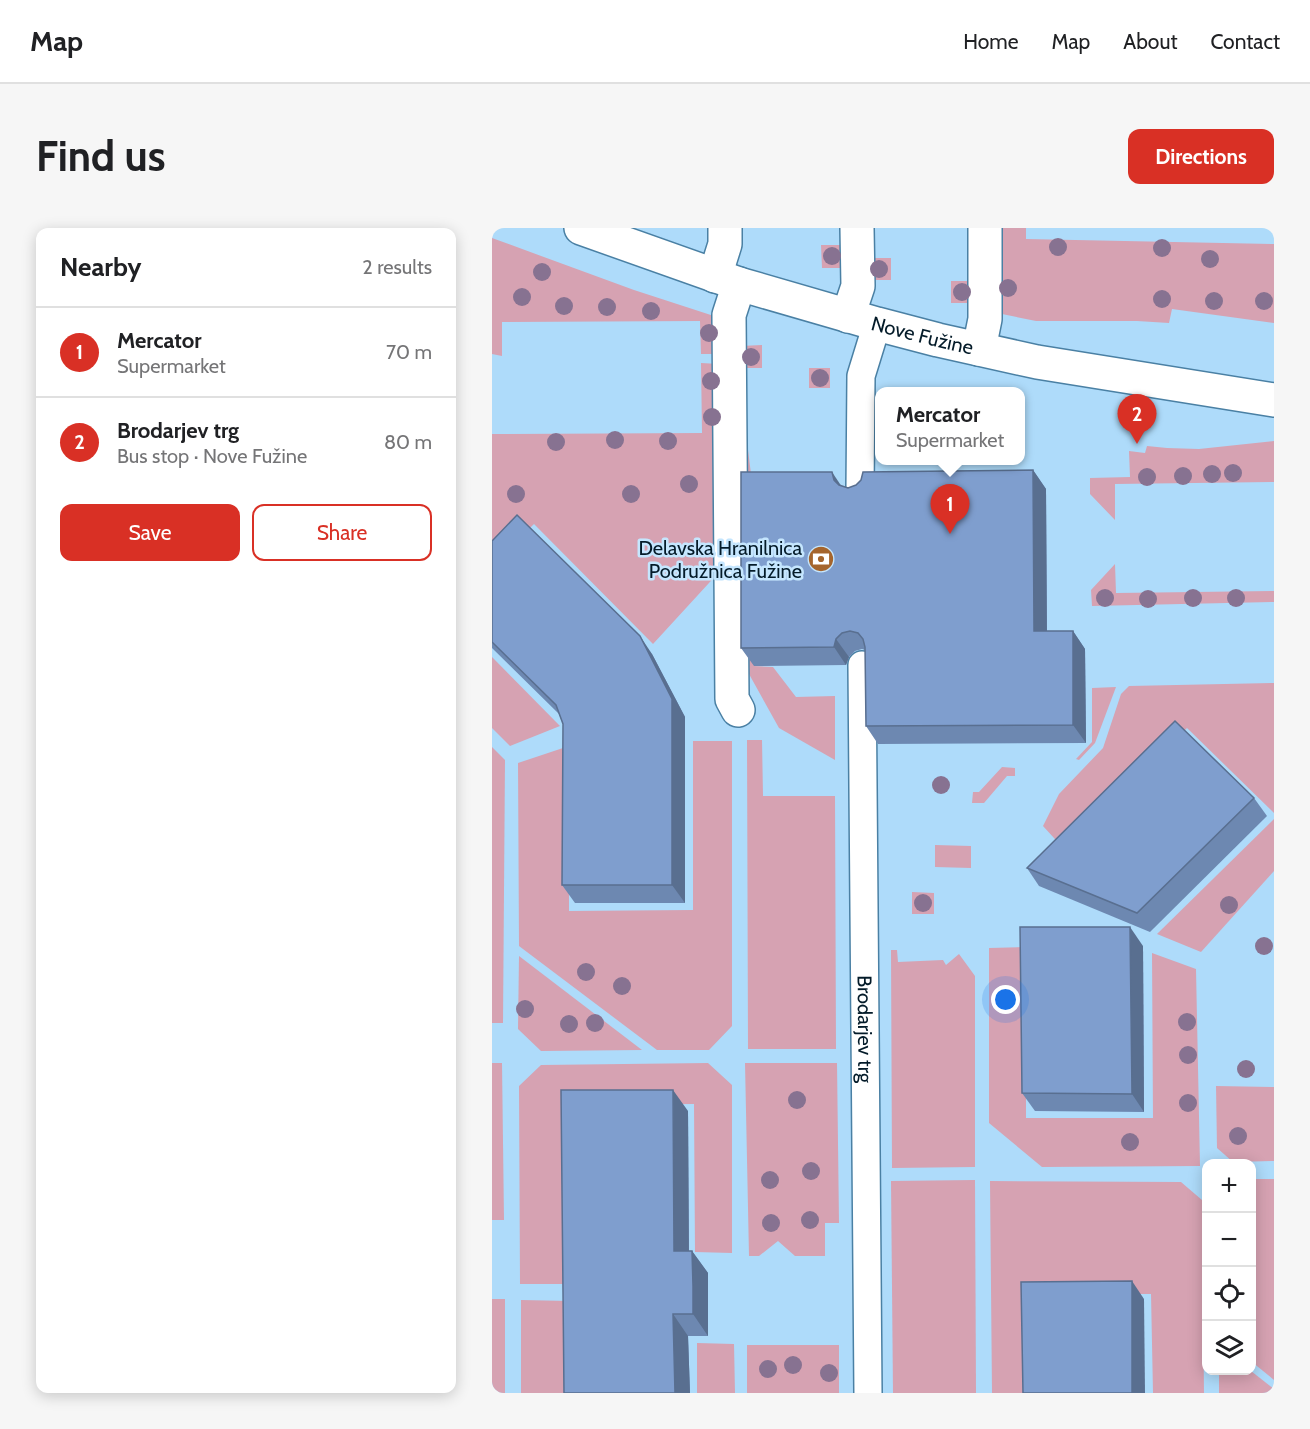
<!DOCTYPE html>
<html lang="en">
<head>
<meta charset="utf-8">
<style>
  body { margin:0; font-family:Cabin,sans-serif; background:#f6f6f6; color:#202124 }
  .controls { position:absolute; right:18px; bottom:18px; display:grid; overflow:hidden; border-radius:12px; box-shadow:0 3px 15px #0003 }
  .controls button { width:54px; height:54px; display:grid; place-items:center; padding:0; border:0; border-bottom:2px solid #e0e0e0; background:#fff; color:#202124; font:30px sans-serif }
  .you { position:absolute; left:514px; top:772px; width:21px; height:21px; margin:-15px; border:4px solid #fff; border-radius:50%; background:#1a73e8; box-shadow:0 0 0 9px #1a73e833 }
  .badge { display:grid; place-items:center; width:39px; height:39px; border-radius:50%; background:#d93025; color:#fff; font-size:20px; font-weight:700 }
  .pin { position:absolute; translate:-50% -50px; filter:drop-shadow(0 2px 3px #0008) }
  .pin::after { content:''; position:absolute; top:32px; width:21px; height:18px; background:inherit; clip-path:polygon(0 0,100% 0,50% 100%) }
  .popup { position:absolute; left:383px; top:159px; width:150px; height:78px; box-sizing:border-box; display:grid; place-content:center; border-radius:12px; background:#fff; filter:drop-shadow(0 2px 4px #0005); font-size:20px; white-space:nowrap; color:#757577 }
  .popup b { font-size:22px; color:#202124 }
  .popup::after { content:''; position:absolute; left:50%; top:100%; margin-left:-12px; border:12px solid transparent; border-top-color:#fff }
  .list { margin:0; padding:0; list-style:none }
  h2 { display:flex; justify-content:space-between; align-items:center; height:78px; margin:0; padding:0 24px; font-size:26px }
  h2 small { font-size:20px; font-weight:400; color:#757577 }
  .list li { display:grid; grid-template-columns:39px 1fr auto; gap:18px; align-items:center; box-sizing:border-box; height:90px; padding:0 24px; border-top:2px solid #e0e0e0 }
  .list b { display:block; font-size:22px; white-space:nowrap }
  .list p { margin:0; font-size:20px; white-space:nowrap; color:#757577 }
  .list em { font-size:20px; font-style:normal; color:#757577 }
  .actions { display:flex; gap:12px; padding:18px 24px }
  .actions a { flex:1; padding:14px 0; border:2px solid #d93025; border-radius:12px; text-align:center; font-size:21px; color:#d93025 }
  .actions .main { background:#d93025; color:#fff }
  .icon { flex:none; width:33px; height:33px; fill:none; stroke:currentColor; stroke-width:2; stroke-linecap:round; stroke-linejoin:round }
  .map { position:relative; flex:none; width:782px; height:1165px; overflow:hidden; border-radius:12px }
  header { display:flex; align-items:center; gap:36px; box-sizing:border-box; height:84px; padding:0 30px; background:#fff; border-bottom:2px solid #e0e0e0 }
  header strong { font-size:28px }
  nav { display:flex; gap:33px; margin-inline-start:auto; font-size:21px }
  .intro { display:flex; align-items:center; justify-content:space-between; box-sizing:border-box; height:144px; padding:0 36px }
  h1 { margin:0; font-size:42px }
  .button { padding:15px 27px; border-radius:12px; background:#d93025; color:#fff; font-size:21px; font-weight:700 }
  main { display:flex; gap:36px; padding:0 36px }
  aside { flex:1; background:#fff; border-radius:12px; box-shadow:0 3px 15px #0003 }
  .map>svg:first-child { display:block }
  .green { fill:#d6a2b2 }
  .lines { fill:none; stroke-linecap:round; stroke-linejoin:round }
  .service-casing { stroke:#4a80a4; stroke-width:30 }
  .pedestrian-casing { stroke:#4a80a4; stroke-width:36 }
  .tertiary-casing { stroke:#4a80a4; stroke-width:36 }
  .service { stroke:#fff; stroke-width:27 }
  .pedestrian { stroke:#fff; stroke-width:33 }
  .tertiary { stroke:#fff; stroke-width:33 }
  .tree { fill:#877291 }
  .wall { fill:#6d88b1 }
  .shaded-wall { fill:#596f90 }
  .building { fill:#7f9ece; stroke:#596f90; stroke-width:1.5 }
  .labels { text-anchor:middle; stroke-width:5; stroke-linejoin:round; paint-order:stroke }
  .street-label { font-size:20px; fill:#041b29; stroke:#c5e6fe }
  .poi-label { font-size:20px; fill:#041b29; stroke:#c5e6fe; text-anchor:end }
</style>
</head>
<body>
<header>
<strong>Map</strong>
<nav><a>Home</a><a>Map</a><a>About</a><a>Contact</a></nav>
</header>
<div class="intro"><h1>Find us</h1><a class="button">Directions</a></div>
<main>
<aside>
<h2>Nearby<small>2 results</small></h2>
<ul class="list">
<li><span class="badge">1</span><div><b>Mercator</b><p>Supermarket</p></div><em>70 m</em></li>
<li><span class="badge">2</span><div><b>Brodarjev trg</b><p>Bus stop · Nove Fužine</p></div><em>80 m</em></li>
</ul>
<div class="actions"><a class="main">Save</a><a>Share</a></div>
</aside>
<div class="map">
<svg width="782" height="1165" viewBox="0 0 782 1165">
  <rect width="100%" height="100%" fill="#aedbfa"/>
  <!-- green -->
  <g class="green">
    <path d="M504,0H534V11L782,16V95L680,81L677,95L645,93H544L505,85Z"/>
    <path d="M0,10L142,62L225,89L227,126H209L208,93L10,94V128L0,126Z"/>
    <path d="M329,17H352V40H330Z"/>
    <rect x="377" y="30" width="22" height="22"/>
    <rect x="459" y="53" width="23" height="22"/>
    <path d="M270,117V140H249V118Z"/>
    <path d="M209,135L227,136L228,343L161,416L42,296L0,337V206L210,205Z"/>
    <rect x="317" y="140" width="21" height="20"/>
    <path d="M250,174L261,262L262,438L281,439L304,469L343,468V532L287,500L252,437Z"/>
    <path d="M782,213V254L623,256V292L598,266V250L638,249L637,223L653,225L655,218L675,220L707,221Z"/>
    <path d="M623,336L624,365L782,363V374L600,378L599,362Z"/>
    <path d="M0,429L68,498L18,518L0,500Z"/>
    <path d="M782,455V585L695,500L573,622L551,598L567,566L611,520L629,466L637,458Z"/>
    <path d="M624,459L603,515L587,532L584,531L600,514V460Z"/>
    <path d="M255,512H270L271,568H343L344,821H256Z"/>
    <path d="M201,513H240V798L217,822H165L27,718L26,535L77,518V683L201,682Z"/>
    <path d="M0,519L13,532L11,795H0Z"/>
    <path d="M510,539L523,540V548H515L492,575H480L481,564H487Z"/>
    <path d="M782,591V643L709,724L665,706Z"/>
    <path d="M443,617L479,618V640L443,639Z"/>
    <path d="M420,664L442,665V686H420Z"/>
    <path d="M534,719V890H661L660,725L704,741L708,938L550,939L497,895V720Z"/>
    <path d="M399,722H405L406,734L451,732L454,737L467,726L483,748V939L400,940Z"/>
    <path d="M27,728L150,822L49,823L26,801Z"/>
    <path d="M0,835H10L12,992H0Z"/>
    <path d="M216,835L240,857V1025L203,1024L202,876L80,877V1056H28L27,858L49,837Z"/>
    <path d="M253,835H345L347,995H333V1028H303L286,1013L267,1028H257Z"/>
    <path d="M724,858L782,859V933L741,934L725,920Z"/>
    <path d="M760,951H782V1152L760,1134Z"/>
    <path d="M483,952L484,1165H401L399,953Z"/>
    <path d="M498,953L689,954L710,972L712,1165H661L659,1066H537V1165H500Z"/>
    <rect x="0" y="1071" width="13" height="94"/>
    <path d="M29,1072L77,1073L78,1165H29Z"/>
    <path d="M205,1115L242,1116L243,1165H205Z"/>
    <rect x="255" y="1117" width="92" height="48"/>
    <path d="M727,1143H759L782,1161V1165H727Z"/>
  </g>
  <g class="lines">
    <!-- service casing -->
    <g class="service-casing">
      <g id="service">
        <path d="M368,262L369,148L385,96"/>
        <path id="s1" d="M370,437L376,1165"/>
      </g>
    </g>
    <!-- pedestrian casing -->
    <g class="pedestrian-casing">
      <g id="pedestrian">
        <path d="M223,48L233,16V0"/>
        <path d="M356,88L366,58L365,0"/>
        <path d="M487,121L493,91V0"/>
        <path d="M246,482L240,471L237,87L247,56"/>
      </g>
    </g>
    <!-- tertiary casing -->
    <g class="tertiary-casing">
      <g id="tertiary">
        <path id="s2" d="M89,0L247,56L385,96L446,112L545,134L782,172"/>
      </g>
    </g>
    <!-- service -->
    <use href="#service" class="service"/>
    <!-- pedestrian -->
    <use href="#pedestrian" class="pedestrian"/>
    <!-- tertiary -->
    <use href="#tertiary" class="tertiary"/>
  </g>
  <!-- trees -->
  <g class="tree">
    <circle cx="566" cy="19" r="9"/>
    <circle cx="670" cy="20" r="9"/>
    <circle cx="340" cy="28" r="9"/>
    <circle cx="718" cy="31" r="9"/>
    <circle cx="387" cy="41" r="9"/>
    <circle cx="50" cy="44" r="9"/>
    <circle cx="516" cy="60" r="9"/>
    <circle cx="470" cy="64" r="9"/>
    <circle cx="30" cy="69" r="9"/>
    <circle cx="670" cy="71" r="9"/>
    <circle cx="722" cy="73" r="9"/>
    <circle cx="772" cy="73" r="9"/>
    <circle cx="72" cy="78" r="9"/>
    <circle cx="115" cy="79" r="9"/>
    <circle cx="159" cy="83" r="9"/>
    <circle cx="217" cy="105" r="9"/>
    <circle cx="259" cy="129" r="9"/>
    <circle cx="328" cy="150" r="9"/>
    <circle cx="219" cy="153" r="9"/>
    <circle cx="220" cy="189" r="9"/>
    <circle cx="123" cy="212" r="9"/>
    <circle cx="176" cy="213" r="9"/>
    <circle cx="64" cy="214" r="9"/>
    <circle cx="741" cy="245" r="9"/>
    <circle cx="720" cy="246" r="9"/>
    <circle cx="691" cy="248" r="9"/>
    <circle cx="655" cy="249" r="9"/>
    <circle cx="197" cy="256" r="9"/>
    <circle cx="24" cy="266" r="9"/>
    <circle cx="139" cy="266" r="9"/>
    <circle cx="613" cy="370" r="9"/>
    <circle cx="701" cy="370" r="9"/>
    <circle cx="744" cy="370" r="9"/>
    <circle cx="656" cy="371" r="9"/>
    <circle cx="449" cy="557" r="9"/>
    <circle cx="431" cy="675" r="9"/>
    <circle cx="737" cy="677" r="9"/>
    <circle cx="772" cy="718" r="9"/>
    <circle cx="94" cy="744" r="9"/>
    <circle cx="130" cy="758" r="9"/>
    <circle cx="33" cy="781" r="9"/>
    <circle cx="695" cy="794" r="9"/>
    <circle cx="103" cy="795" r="9"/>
    <circle cx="77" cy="796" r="9"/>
    <circle cx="696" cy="827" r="9"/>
    <circle cx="754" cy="841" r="9"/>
    <circle cx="305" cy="872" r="9"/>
    <circle cx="696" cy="875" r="9"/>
    <circle cx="746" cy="908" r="9"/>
    <circle cx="638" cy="914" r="9"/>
    <circle cx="319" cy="943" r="9"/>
    <circle cx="278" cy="952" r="9"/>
    <circle cx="318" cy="992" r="9"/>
    <circle cx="279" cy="995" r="9"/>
    <circle cx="301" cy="1137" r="9"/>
    <circle cx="276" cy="1141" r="9"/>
    <circle cx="337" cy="1145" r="9"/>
  </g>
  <!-- wall -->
  <g class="wall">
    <path d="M541,242L554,261L555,403H581L593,421L594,515L386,516L374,498L373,422L370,421L363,423L357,429L354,437L262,438L249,420L349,258L356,260Z"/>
    <path d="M0,313L160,426L193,489V675H83L70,657L71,496L67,486L0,420Z"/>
    <path d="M762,570L775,588L658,704L547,658L535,640Z"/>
    <path d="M651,718L652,884L543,883L530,865Z"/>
    <path d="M196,883L197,1023H200L216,1045V1108H196L198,1165H72Z"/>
  </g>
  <!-- shaded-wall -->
  <g class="shaded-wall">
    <path d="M541,242L554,261L555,421L542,403Z"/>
    <path d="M340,244L352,262L342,252Z"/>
    <path d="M581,403L593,421L594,515L581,497Z"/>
    <path d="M148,408L160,426L193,489V675L180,657Z"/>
    <path d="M344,411L357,429L354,437L342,419Z"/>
    <path d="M638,699L651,718L652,884L640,866Z"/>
    <path d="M181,862L196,883L197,1045L182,1023Z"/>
    <path d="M200,1023L216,1045V1108L201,1086Z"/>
    <path d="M640,1053L652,1071L653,1165H640Z"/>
    <path d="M181,1086L196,1108L198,1165H183Z"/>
  </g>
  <!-- building -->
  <g class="building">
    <path d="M541,242L542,403H581V497L374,498L373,419L371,411L366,405L358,403L350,405L344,411L342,419L249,420V244H340L342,252L347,257L356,260L364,257L369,252L371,244Z"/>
    <path d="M25,287L148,408L180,471V657H70L71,496L64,477L0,414V313Z"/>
    <path d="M683,493L762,570L645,685L535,640Z"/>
    <path d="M528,699H638L640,866L530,865Z"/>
    <path d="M69,862H181L182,1023H200L201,1058V1086H181L183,1165H72Z"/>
    <path d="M640,1053V1165H531L529,1054Z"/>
  </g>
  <!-- icons -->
  <defs>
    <g id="bank-disc" transform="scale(1.35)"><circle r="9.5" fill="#a5652d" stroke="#c5e6fe"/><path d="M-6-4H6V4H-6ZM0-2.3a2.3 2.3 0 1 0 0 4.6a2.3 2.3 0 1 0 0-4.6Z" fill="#fff"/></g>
  </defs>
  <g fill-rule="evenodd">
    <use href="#bank-disc" x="329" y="331"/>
  </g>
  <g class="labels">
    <!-- street labels -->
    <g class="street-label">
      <text dy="7" stroke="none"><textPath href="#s2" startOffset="358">Nove Fužine</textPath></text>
      <text dy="7" stroke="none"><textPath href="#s1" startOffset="364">Brodarjev trg</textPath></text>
    </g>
    <!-- poi labels -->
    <g class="poi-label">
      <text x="310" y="327">Delavska Hranilnica<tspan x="310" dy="23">Podružnica Fužine</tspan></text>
    </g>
  </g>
</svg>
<div class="controls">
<button>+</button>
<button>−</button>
<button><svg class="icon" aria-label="locate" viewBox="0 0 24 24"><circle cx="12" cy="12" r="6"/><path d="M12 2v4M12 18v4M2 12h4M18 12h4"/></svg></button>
<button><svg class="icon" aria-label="layers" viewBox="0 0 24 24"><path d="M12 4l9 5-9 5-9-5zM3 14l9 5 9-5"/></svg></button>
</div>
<div class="you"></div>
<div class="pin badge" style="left:458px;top:306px">1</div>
<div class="popup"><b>Mercator</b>Supermarket</div>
<div class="pin badge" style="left:645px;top:216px">2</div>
</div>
</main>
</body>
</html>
